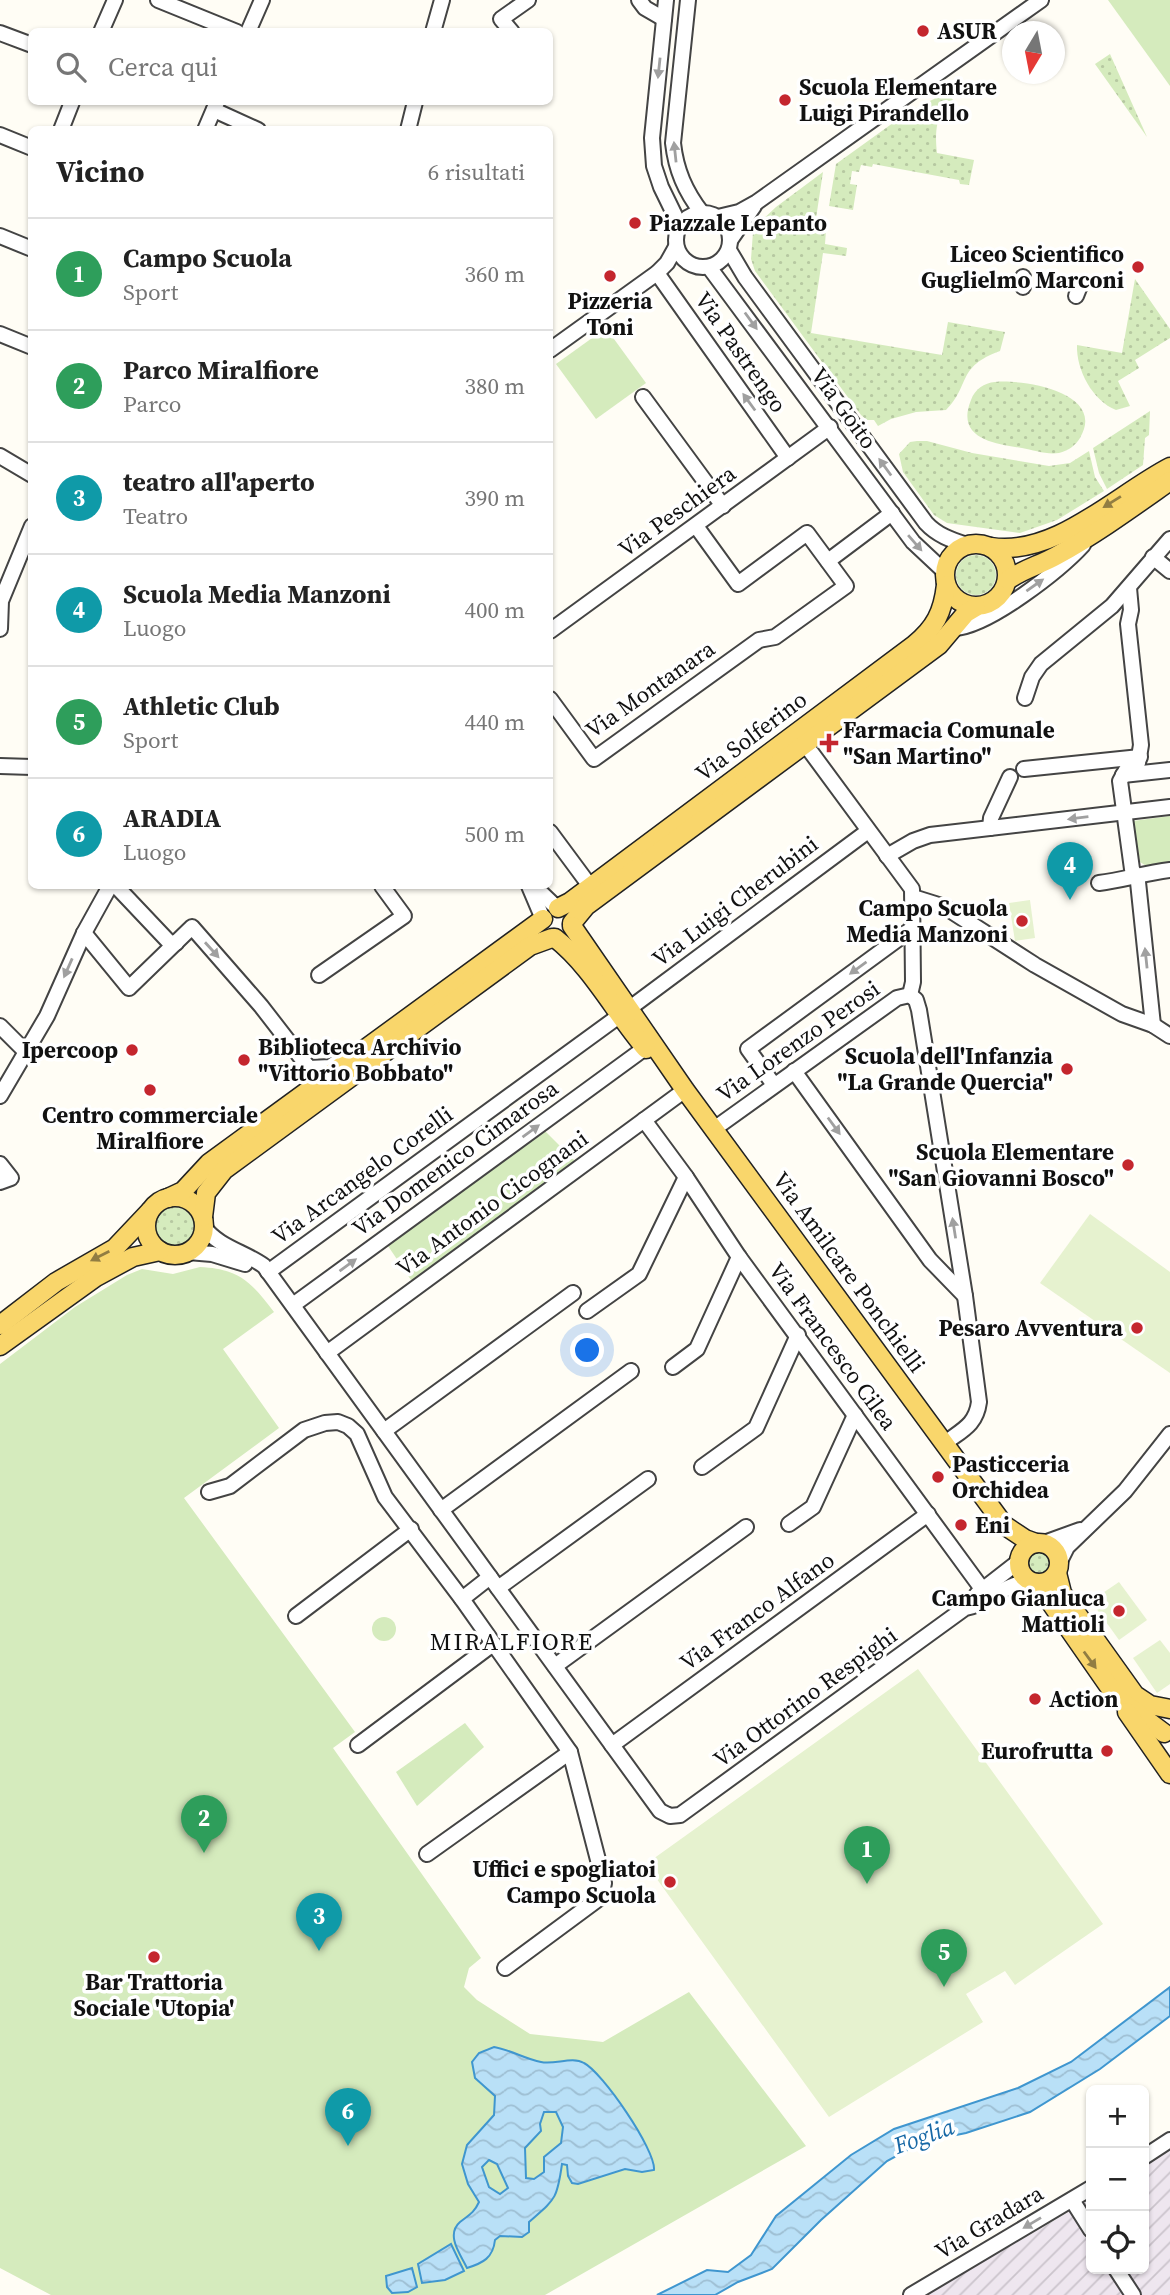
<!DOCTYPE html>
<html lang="it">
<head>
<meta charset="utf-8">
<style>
  body { margin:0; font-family:"Source Serif 4",serif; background:#f2f2f2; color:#222 }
  .controls { position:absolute; right:21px; bottom:21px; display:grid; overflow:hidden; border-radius:10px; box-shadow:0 2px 5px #0004 }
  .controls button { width:63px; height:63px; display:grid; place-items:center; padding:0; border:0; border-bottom:2px solid #e0e0e0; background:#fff; color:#222; font:35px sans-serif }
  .compass { position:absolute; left:1002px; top:21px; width:63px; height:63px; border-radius:50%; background:#fff; box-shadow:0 2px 5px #0004; rotate:190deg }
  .you { position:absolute; left:588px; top:1351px; width:24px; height:24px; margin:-18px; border:5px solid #fff; border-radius:50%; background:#1a73e8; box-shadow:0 0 0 10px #1a73e833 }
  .badge { display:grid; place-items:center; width:46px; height:46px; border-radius:50%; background:#c4262e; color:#fff; font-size:23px; font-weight:700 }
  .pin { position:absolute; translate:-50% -58px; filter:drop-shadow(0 2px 4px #0008) }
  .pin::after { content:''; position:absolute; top:37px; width:24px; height:21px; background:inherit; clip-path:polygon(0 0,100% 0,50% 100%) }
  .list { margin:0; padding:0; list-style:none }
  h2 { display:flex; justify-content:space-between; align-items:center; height:91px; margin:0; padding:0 28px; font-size:30px }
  h2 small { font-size:23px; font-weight:400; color:#767676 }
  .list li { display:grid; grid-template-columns:46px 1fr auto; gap:21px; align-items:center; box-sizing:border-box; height:112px; padding:0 28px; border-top:2px solid #e0e0e0 }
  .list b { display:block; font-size:26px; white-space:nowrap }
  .list p { margin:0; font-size:23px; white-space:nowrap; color:#767676 }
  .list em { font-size:23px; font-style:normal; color:#767676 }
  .icon { flex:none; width:38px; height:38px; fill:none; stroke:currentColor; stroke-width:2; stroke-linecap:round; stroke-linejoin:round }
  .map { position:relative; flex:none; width:1170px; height:2295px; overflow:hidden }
  .search { position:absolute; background:#fff; box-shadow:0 2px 5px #0004; left:28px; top:28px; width:525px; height:77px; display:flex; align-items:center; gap:18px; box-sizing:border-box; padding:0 24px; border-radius:10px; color:#767676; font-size:26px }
  .panel { position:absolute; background:#fff; box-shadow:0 2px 5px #0004; left:28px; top:126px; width:525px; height:763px; border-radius:10px }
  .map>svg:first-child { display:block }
  .industrial { fill:url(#industrial-furrows) }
  .grass { fill:url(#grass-dots) }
  .park { fill:#d5ebbd }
  .pitch { fill:#e6f2cf }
  .water { fill:url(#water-waves); stroke:#3f96cf; stroke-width:2; fill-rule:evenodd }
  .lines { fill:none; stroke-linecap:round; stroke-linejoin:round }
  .minor-casing { stroke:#444; stroke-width:18 }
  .major-casing { stroke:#222; stroke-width:21 }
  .minor { stroke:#fff; stroke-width:14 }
  .major { stroke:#f9d66b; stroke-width:18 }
  .oneway { fill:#a0a0a0 }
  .oneway2 { fill:#917d42 }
  .poi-dot { fill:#c4262e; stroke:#fff; stroke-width:2.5 }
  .labels { text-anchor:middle; stroke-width:7; stroke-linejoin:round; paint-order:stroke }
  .poi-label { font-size:23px; font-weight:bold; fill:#111; stroke:#fff; text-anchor:end }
  .street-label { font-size:23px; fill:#111; stroke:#fff }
  .neighbourhood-label { font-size:24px; letter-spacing:2px; fill:#111; stroke:#fff }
  .water-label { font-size:24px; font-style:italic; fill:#1768a6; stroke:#fff }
</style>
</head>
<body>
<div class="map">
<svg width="1170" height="2295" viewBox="0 0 1170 2295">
  <defs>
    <pattern id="industrial-furrows" width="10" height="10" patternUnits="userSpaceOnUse" patternTransform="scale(1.75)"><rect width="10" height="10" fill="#eee6ef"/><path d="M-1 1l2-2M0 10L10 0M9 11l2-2" fill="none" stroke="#cbc4cc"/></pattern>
    <pattern id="grass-dots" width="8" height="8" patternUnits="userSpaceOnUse" patternTransform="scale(1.75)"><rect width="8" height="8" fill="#d5ebbd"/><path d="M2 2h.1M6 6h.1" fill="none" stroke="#b6c8a1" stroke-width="1.8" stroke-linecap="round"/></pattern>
    <pattern id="water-waves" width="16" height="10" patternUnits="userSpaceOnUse" patternTransform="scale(1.75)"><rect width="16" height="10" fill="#b9e0f7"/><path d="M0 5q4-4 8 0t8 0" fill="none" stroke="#9ebfd3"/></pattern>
  </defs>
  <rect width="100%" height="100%" fill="#fffdf5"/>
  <!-- industrial -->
  <path class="industrial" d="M1170,2151V2295H926L1091,2199V2269H1144V2167Z"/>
  <!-- grass -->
  <g class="grass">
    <path d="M1110,54L1147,137L1095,64Z"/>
    <path d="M944,88L953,100C935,113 935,132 937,153L974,160L969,185L960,184L959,180L873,164L872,167L861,165L859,172L852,171L850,184L857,185L853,210L829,206L836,164L911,110L934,99Z"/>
    <path d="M823,172L815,225L826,230L825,244L847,248L846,256L823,253L811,333L942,355L948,322L1005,332L1000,351C956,367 971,385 946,410L916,412L891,419L878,426L874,420H867L861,415L755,271L751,259L753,232L757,225L776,207Z"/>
    <path d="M1135,279L1170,329V338L1135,360L1139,368L1118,381L1130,406L1116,410C1093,401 1076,370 1077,345L1122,353Z"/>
    <path d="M995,382C1023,379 1107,392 1080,438C1076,445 1068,451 1059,453C1047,455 1033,450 1022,448C995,444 955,439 971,400C975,389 984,383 995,382Z"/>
    <path d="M1150,411L1149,435L1145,438L1143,465L1107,489L1099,473L1093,448Z"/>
    <path d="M917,441H927L972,453L1049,466L1070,463L1089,451L1095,477L1104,491L1057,520L1020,533L947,523L934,515L903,472L899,454L910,442Z"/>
    <circle cx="976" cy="575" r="20"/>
    <circle cx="174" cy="1227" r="20"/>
    <circle cx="1039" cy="1563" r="13"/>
  </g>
  <!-- park -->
  <g class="park">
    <path d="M1108,0H1170V86Z"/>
    <path d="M606,328L646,383L596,419L556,364Z"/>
    <path d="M1170,816V864L1148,867L1140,862L1133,821Z"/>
    <path d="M543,1129L577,1163L413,1283L386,1243Z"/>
    <path d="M200,1267C240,1269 251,1282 274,1312L223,1349L279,1428L184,1498L355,1732L333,1748L481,1958L469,1968L464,1987L477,2000L530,2034L603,2042L689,1992L806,2146L545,2295H51L0,2268V1364L75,1307L127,1275L142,1269L173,1274Z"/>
    <circle cx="384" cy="1629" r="12"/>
    <path d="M465,1723L484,1747L417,1806L396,1772Z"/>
  </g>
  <!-- pitch -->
  <g class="pitch">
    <path d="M1030,900L1035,938L1015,941L1009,903Z"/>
    <path d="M1090,1214L1170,1272V1373L1040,1283Z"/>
    <path d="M1119,1582L1147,1620L1119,1640L1091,1601Z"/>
    <path d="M1160,1640L1170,1653V1684L1157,1693L1133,1658Z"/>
    <path d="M918,1669L1103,1924L1015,1985L1005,1971L966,1994L983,2022L829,2117L646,1864Z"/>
  </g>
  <!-- water -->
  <g class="water">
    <path d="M1170,1987V2016L1100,2069L1030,2112L966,2133L922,2142L887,2161L821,2220L772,2269L738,2282L715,2295H657L707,2270L728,2272L751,2255L776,2216L851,2155L894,2129L1018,2088L1071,2062Z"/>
    <path d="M494,2047C511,2050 525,2059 541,2062C555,2065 572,2056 584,2063C602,2072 656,2150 654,2170L642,2172L625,2169L578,2184L572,2183L568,2176L567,2165L562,2164C557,2200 555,2199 529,2222V2232L522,2237L500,2236L495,2240C493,2258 483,2263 467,2268C461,2255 445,2235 460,2222C469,2215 474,2213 479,2202L468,2184L462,2164L467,2145L494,2115L495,2096L475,2078L472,2062L479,2053ZM544,2112H556L563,2127L561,2143L544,2157V2172L534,2179L526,2178L525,2148L541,2131L540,2124ZM489,2160L497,2164L508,2188L500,2194L489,2187L482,2167Z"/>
    <path d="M451,2244L464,2271L445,2280L422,2283L418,2264Z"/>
    <path d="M412,2268L417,2287L408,2292L392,2293L387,2287L386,2276Z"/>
  </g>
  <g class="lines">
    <!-- minor casing -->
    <g class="minor-casing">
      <g id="minor">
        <path d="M158,0L237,32"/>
        <path d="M639,0L645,8L664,19"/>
        <path d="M666,0L652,138L654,166L661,187L680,226"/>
        <path d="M688,0L673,143C676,170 685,191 702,213"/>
        <path d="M101,32L115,0"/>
        <path d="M248,32L262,0"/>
        <path d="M433,32L442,0"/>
        <path d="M512,32L501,19L528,0"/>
        <path d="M0,33L32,45"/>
        <path d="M214,110L258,130"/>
        <path d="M61,130L72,102"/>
        <path d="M205,130L217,102"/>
        <path d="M408,130L415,102"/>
        <path d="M0,135L32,148"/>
        <circle cx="703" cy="240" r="27"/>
        <path d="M718,217L739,212L757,202L1041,0"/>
        <path d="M0,236L32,249"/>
        <path d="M731,239L754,206"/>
        <path d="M729,250L745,277L926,523C937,535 951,540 967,545"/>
        <path d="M709,267L913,542L945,572"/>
        <path d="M657,273L788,458"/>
        <path d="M1023,277V287"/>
        <path d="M1076,296L1080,286"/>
        <path d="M0,334L32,347"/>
        <path d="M550,350L657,273L667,263L676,247"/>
        <path d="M643,397L723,506"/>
        <path d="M0,456L32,475"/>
        <path d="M1153,557L1170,571"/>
        <path d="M828,561L892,513"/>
        <path d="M1129,588L1131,610L1128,624L1141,745L1138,763L1126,770L1120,781L1132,869L1138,882L1153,1025"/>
        <path d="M955,628C989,626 1060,570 1083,545"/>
        <path d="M0,629L1,601L32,526"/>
        <path d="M550,631L830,427"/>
        <path d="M1025,698L1032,677L1041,664L1112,606L1170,539"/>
        <path d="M550,699L594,759L759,640L775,637L846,586L807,533L738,584L696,526"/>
        <path d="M805,744L912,889L913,982L910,995"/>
        <path d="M0,766L32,767"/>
        <path d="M1024,769L1140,757"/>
        <path d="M1123,775L1170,770"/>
        <path d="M990,828L991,818L1010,777"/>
        <path d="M550,832L590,886"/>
        <path d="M887,856L913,841L930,835L1170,807"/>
        <path d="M1099,883C1123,880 1145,873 1170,870"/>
        <path d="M116,886L169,942L176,943"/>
        <path d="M529,886L543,919"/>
        <path d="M534,886L557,908"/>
        <path d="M913,897L945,907L1035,965L1122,1014L1153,1025L1170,1036"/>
        <path d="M84,933L129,988L192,927L261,1006L309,1068L330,1067L340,1060"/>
        <path d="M319,975L404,916L382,886"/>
        <path d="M910,995L916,1000L919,1010L965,1296L979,1402C976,1425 962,1430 945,1443"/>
        <path d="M630,1008L868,831"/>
        <path d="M0,1026L26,1052"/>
        <path d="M794,1071L930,1260L965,1296"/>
        <path d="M774,1085L748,1049L913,928"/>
        <path d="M0,1096L47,1016L84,933L110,886"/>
        <path d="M644,1120L686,1177L739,1257L988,1597"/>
        <path d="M714,1129L897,998L910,995"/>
        <path d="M0,1164L11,1178L0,1182"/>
        <path d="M204,1227C218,1247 245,1252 264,1266L660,1811L670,1816L680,1815L965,1608C989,1604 1001,1585 1030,1581"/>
        <path d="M188,1252L212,1254L245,1264"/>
        <path d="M268,1272L619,1016"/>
        <path d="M293,1305L645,1048"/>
        <path d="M587,1311L639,1274L686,1177"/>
        <path d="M327,1353L685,1090"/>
        <path d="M673,1367L697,1349L739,1257"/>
        <path d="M384,1431L573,1293"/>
        <path d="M702,1467L756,1428L798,1335"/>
        <path d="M209,1492L230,1486L304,1430L325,1423L338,1422L348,1426L357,1434L385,1497L462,1599L570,1752L604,1883L601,1897L505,1968"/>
        <path d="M441,1510L631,1371"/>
        <path d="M789,1524L813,1507L855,1415"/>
        <path d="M1044,1543L1080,1530"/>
        <path d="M1060,1561L1067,1547L1125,1491L1170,1434"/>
        <path d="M498,1588L648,1479"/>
        <path d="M977,1594L1018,1562"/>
        <path d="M462,1599L490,1577"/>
        <path d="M296,1616L411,1529"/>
        <path d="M555,1666L746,1527"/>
        <path d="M358,1745L493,1644"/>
        <path d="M612,1745L928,1514"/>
        <path d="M427,1854L570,1752"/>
        <path d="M1144,2157L1170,2140"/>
        <path d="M1072,2200L1091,2230"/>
        <path d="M1116,2269L1133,2295"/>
        <path d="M911,2295L1091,2188"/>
      </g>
    </g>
    <!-- major casing -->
    <g class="major-casing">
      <g id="major">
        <circle cx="976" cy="575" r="31"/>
        <path d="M991,547C1055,557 1116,495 1170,467"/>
        <path d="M1008,580C1023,569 1040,565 1056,556C1096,534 1133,507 1170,481"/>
        <path d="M558,908L570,902L914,645C935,628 943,612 946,585"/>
        <path d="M572,923L586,906L939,645L966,613L976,607"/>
        <path d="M572,926L685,1090L1004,1525L1025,1539L1036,1543"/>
        <path d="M555,938C592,967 615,1013 646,1049"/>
        <circle cx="175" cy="1226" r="29"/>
        <path d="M168,1198L183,1191L209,1163L543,919"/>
        <path d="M203,1217L206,1193L224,1170L530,946L552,938"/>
        <path d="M0,1325L56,1282L115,1248L150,1211"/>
        <path d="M0,1346L96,1277L133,1257L160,1251"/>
        <circle cx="1039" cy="1563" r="20"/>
        <path d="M1057,1573L1062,1593L1135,1695L1150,1705L1170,1709"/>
        <path d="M1037,1583L1117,1698L1164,1733"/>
        <path d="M1127,1712L1170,1774"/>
      </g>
    </g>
    <!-- minor -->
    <use href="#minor" class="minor"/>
    <!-- major -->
    <use href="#major" class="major"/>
  </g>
  <!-- one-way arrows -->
  <defs><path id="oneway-solid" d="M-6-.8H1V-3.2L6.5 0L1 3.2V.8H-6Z" transform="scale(1.75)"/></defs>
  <g class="oneway">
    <use href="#oneway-solid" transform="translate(659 68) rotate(96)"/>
    <use href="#oneway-solid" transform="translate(675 152) rotate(-96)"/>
    <use href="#oneway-solid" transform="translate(751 321) rotate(54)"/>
    <use href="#oneway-solid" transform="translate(749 402) rotate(-126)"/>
    <use href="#oneway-solid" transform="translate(885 467) rotate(-126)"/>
    <use href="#oneway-solid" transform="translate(915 543) rotate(49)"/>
    <use href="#oneway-solid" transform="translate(1035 585) rotate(-35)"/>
    <use href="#oneway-solid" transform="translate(1078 818) rotate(173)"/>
    <use href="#oneway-solid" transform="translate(212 950) rotate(48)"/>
    <use href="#oneway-solid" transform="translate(1146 958) rotate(-96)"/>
    <use href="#oneway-solid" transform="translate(68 968) rotate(114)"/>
    <use href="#oneway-solid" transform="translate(858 968) rotate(144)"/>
    <use href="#oneway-solid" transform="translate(834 1126) rotate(54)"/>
    <use href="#oneway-solid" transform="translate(531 1131) rotate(-36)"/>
    <use href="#oneway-solid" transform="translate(954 1228) rotate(-99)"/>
    <use href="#oneway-solid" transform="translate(348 1265) rotate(-36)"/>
    <use href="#oneway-solid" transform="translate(1032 2223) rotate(149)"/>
  </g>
  <g class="oneway2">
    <use href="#oneway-solid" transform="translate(1112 502) rotate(148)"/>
    <use href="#oneway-solid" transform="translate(100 1256) rotate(153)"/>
    <use href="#oneway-solid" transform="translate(1090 1660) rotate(54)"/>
  </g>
  <!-- markers -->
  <g class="poi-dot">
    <circle cx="923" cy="31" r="7"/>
    <circle cx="785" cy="100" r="7"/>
    <circle cx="635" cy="223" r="7"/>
    <circle cx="1138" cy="267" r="7"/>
    <circle cx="610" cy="276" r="7"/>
    <path d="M825.5 732.5h7v7h7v7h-7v7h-7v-7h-7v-7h7z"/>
    <circle cx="1022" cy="921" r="7"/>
    <circle cx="132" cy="1050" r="7"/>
    <circle cx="244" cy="1060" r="7"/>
    <circle cx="1067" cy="1069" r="7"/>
    <circle cx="150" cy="1090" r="7"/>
    <circle cx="1128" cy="1165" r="7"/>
    <circle cx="1137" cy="1328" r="7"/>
    <circle cx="938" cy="1477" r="7"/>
    <circle cx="961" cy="1525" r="7"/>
    <circle cx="1119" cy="1611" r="7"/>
    <circle cx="1035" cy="1699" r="7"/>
    <circle cx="1107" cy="1751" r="7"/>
    <circle cx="670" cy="1882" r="7"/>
    <circle cx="154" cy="1957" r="7"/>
  </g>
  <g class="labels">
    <!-- poi labels -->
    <g class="poi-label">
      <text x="937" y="39" text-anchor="start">ASUR</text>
      <text x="799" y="95" text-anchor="start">Scuola Elementare<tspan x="799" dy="26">Luigi Pirandello</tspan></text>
      <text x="649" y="231" text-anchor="start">Piazzale Lepanto</text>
      <text x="1124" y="262">Liceo Scientifico<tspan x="1124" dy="26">Guglielmo Marconi</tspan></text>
      <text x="610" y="309" text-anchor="middle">Pizzeria<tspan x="610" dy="26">Toni</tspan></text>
      <text x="843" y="738" text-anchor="start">Farmacia Comunale<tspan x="843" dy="26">"San Martino"</tspan></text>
      <text x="1008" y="916">Campo Scuola<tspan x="1008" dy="26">Media Manzoni</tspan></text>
      <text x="258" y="1055" text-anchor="start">Biblioteca Archivio<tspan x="258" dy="26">"Vittorio Bobbato"</tspan></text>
      <text x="118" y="1058">Ipercoop</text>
      <text x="1053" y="1064">Scuola dell'Infanzia<tspan x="1053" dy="26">"La Grande Quercia"</tspan></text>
      <text x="150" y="1123" text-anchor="middle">Centro commerciale<tspan x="150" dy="26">Miralfiore</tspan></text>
      <text x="1114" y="1160">Scuola Elementare<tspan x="1114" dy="26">"San Giovanni Bosco"</tspan></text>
      <text x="1123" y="1336">Pesaro Avventura</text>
      <text x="952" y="1472" text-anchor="start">Pasticceria<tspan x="952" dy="26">Orchidea</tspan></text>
      <text x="975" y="1533" text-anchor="start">Eni</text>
      <text x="1105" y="1606">Campo Gianluca<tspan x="1105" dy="26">Mattioli</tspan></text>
      <text x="1049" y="1707" text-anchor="start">Action</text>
      <text x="1093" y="1759">Eurofrutta</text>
      <text x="656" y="1877">Uffici e spogliatoi<tspan x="656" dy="26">Campo Scuola</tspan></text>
      <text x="154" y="1990" text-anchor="middle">Bar Trattoria<tspan x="154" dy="26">Sociale 'Utopia'</tspan></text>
    </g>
    <!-- street labels -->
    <g class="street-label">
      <text transform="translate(741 352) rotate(55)" y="8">Via Pastrengo</text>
      <text transform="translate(844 408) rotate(54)" y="8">Via Goito</text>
      <text transform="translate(677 511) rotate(-36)" y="8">Via Peschiera</text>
      <text transform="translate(650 689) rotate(-35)" y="8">Via Montanara</text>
      <text transform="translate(751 736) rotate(-37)" y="8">Via Solferino</text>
      <text transform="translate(735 901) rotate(-37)" y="8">Via Luigi Cherubini</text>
      <text transform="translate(798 1041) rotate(-35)" y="8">Via Lorenzo Perosi</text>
      <text transform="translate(455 1158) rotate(-36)" y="8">Via Domenico Cimarosa</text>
      <text transform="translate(362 1175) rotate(-36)" y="8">Via Arcangelo Corelli</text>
      <text transform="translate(492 1203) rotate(-36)" y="8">Via Antonio Cicognani</text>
      <text transform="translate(849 1272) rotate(54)" y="8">Via Amilcare Ponchielli</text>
      <text transform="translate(833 1346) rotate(54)" y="8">Via Francesco Cilea</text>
      <text transform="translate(757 1611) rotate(-36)" y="8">Via Franco Alfano</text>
      <text transform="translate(805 1697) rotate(-36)" y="8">Via Ottorino Respighi</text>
      <text transform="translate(989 2222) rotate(-31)" y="8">Via Gradara</text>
    </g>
    <!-- neighbourhood labels -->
    <g class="neighbourhood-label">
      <text x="512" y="1650">MIRALFIORE</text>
    </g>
    <!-- water labels -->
    <g class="water-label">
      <text transform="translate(924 2136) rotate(-20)" y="8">Foglia</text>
    </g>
  </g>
</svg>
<div class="controls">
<button>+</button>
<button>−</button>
<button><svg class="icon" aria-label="locate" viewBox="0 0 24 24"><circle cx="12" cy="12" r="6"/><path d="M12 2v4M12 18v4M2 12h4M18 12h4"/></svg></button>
</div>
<svg class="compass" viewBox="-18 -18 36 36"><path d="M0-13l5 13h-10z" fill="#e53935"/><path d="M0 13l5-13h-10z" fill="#767676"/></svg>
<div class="you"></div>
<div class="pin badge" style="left:867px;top:1884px;background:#2e9e5b">1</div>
<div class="pin badge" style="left:204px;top:1853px;background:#2e9e5b">2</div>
<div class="pin badge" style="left:319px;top:1951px;background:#0f9aa8">3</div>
<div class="pin badge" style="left:1070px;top:900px;background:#0f9aa8">4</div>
<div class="pin badge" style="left:944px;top:1987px;background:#2e9e5b">5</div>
<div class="pin badge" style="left:348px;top:2146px;background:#0f9aa8">6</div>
<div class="search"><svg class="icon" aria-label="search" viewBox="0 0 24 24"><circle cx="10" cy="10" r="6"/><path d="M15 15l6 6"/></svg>Cerca qui</div>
<section class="panel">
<h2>Vicino<small>6 risultati</small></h2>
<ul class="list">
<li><span class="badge" style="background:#2e9e5b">1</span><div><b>Campo Scuola</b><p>Sport</p></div><em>360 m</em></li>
<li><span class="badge" style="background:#2e9e5b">2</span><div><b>Parco Miralfiore</b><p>Parco</p></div><em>380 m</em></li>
<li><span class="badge" style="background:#0f9aa8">3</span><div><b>teatro all'aperto</b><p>Teatro</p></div><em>390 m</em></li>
<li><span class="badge" style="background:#0f9aa8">4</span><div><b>Scuola Media Manzoni</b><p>Luogo</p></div><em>400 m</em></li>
<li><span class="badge" style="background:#2e9e5b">5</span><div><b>Athletic Club</b><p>Sport</p></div><em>440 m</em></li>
<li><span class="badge" style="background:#0f9aa8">6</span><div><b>ARADIA</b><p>Luogo</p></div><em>500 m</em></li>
</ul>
</section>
</div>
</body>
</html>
